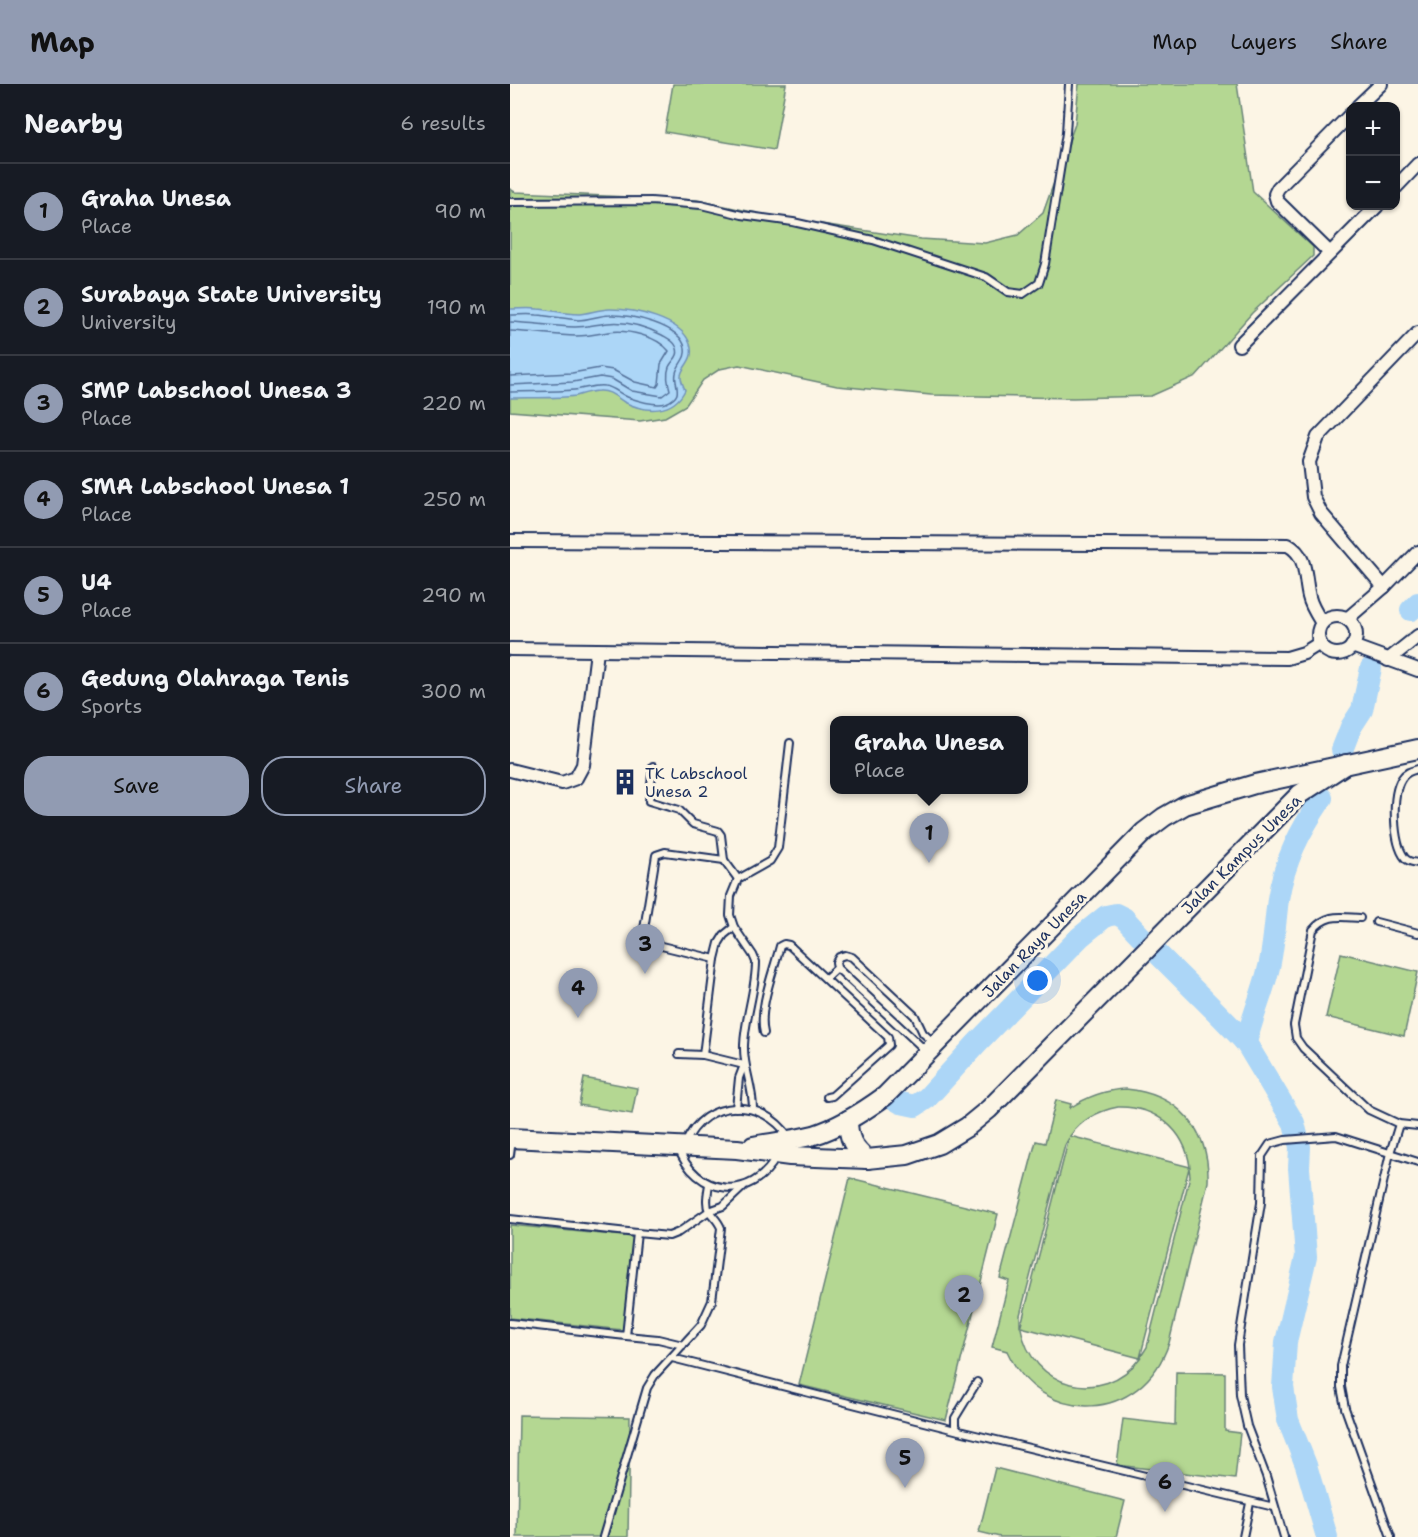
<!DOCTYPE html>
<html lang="en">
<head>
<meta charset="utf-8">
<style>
  body { margin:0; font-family:"Shantell Sans",sans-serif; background:#20242c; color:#f1f3f6 }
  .controls { position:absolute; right:18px; top:18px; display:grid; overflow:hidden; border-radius:12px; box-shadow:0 2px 4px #0004 }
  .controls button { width:54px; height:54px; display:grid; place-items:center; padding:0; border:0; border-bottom:2px solid #363941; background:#171b24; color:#f1f3f6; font:30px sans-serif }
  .you { position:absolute; left:528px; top:897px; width:21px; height:21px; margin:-15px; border:4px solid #fff; border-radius:50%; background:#1a73e8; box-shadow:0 0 0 9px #1a73e833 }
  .badge { display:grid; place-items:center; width:39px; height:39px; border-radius:50%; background:#919bb2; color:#111; font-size:20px; font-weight:700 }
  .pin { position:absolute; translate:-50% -50px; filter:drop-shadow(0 2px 3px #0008) }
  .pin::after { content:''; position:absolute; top:32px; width:21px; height:18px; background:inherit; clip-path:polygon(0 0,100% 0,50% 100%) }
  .popup { position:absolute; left:320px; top:632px; width:198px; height:78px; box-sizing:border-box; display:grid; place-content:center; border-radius:12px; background:#171b24; filter:drop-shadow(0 2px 4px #0005); font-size:20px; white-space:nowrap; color:#9ea1a6 }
  .popup b { font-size:22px; color:#f1f3f6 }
  .popup::after { content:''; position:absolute; left:50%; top:100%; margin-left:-12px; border:12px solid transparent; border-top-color:#171b24 }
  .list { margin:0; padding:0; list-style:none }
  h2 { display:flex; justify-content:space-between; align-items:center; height:78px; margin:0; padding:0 24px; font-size:26px }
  h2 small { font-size:20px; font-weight:400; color:#9ea1a6 }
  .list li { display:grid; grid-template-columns:39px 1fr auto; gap:18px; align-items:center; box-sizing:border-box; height:96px; padding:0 24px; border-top:2px solid #363941 }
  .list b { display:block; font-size:22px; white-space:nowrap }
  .list p { margin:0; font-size:20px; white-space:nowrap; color:#9ea1a6 }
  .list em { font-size:20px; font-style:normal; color:#9ea1a6 }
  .actions { display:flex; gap:12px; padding:18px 24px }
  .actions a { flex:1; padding:14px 0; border:2px solid #919bb2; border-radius:24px; text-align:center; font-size:21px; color:#919bb2 }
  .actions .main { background:#919bb2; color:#111 }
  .map { position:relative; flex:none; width:908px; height:1453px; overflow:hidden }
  header { display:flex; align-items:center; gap:36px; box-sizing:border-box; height:84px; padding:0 30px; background:#919bb2; color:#111 }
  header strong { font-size:28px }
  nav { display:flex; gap:33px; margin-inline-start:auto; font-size:21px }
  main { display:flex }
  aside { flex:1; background:#171b24 }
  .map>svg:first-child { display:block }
  .green { fill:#b4d792; stroke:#688378; stroke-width:1.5; fill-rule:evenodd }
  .water { fill:#acd6f7; stroke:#7293ba; stroke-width:1.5 }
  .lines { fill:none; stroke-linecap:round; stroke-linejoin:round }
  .shore { stroke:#55729b; stroke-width:1.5 }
  .river { stroke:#acd6f7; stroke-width:22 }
  .service-casing { stroke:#1b2f5e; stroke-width:10 }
  .minor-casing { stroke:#1b2f5e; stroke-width:16 }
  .secondary-casing { stroke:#1b2f5e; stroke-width:22 }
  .service { stroke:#fcf5e5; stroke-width:6 }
  .minor { stroke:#fcf5e5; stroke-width:12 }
  .secondary { stroke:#fcf5e5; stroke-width:18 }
  .labels { text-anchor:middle; stroke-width:6; stroke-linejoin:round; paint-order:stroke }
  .poi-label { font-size:16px; fill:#1b2f5e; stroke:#fcf5e5; text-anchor:start }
  .street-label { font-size:16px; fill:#1b2f5e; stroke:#fcf5e5 }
</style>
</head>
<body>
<header>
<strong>Map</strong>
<nav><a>Map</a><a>Layers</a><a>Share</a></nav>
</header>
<main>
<aside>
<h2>Nearby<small>6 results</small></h2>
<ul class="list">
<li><span class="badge">1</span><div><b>Graha Unesa</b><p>Place</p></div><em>90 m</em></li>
<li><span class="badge">2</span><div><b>Surabaya State University</b><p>University</p></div><em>190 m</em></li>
<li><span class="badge">3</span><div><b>SMP Labschool Unesa 3</b><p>Place</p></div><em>220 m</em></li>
<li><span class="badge">4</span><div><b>SMA Labschool Unesa 1</b><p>Place</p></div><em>250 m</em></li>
<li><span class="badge">5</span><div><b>U4</b><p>Place</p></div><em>290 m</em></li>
<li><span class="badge">6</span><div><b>Gedung Olahraga Tenis</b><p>Sports</p></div><em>300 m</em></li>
</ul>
<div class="actions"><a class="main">Save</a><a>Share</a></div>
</aside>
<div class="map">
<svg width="908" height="1453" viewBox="0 0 908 1453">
  <rect width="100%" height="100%" fill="#fcf5e5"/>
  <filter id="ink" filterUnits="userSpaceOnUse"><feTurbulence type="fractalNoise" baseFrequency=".0167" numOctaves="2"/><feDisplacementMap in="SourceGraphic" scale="12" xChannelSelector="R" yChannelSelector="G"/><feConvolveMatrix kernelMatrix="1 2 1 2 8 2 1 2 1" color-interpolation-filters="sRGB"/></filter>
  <g filter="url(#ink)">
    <!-- green -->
    <g class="green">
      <path d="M163,0H276L264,66L155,48Z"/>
      <path d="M569,0H727L743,108L803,163V172L742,229L686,292L641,312L563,314L421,311L327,302L229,281L210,285L193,296L176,321L155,333L130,337L0,327V105L5,108L187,116L265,133L411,155L475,159L508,151L533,129L565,40Z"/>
      <path d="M831,869L908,888L894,952L816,933Z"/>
      <path d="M74,994L127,1004L122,1030L69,1021Z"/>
      <path d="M616,1005C668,1010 700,1045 698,1098L659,1259C632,1339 532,1344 497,1267L482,1263L499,1197L490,1194L526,1057L535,1059L546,1016L561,1020L560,1024C578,1012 595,1006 616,1005ZM608,1023C645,1022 675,1045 680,1083L560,1052C572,1035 588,1027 608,1023ZM559,1054L511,1241L510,1242V1231L555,1061ZM679,1084L680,1092L637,1263L630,1274ZM511,1244V1243L630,1274C593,1323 521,1304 511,1244Z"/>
      <path d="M340,1094L488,1130L436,1336L289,1301Z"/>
      <path d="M0,1141L123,1153L113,1246L0,1234Z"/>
      <path d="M666,1288L715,1289V1347L730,1349L725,1395L607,1381L613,1335L665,1341Z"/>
      <path d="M9,1331L120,1333L118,1453H7Z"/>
      <path d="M485,1384L615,1417L606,1453H490L469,1448Z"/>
    </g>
    <!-- water -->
    <path class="water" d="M0,225C9,225 18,224 28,225C41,226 55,230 69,230C79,229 90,225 100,225C124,225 172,235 180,260C186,277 170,283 171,293C171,297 174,303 175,306C163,330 136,329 114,318C106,313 99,306 89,307C81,307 73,310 66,312C45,315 21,313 0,314Z"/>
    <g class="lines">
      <!-- shore -->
      <g class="shore">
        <path d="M0,231C9,231 18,230 27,231C41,232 55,235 68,236C79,236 89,231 100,231C120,230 171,241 175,264C177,275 168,279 166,289C163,301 176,311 156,319C146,322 129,317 120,314C111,311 104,303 95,302C85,300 75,305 64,306C43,308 21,307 0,308"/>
        <path d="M0,238C22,239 43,242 65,243C77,243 87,240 98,239C116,237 136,243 152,251C157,254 164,257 166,262C171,272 163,275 159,283C156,291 158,298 160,306L152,312L122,307L102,295L90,293L63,298L0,301"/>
        <path d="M0,247C22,248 44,251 66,252C77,252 87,250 98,248C117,245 147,252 159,267L151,280L149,300L147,303L125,298L103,286L90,284L62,289L0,292"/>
      </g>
      <!-- river -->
      <g class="river">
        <path d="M901,526L908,519"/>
        <path d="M832,666L841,643L852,626L861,584"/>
        <path d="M812,714C791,745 774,777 768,815C765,838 764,861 759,883C753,909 742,933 736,959L784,1039L790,1063L789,1084L796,1173L776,1258L773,1303L778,1336L796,1381L817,1453"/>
        <path d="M381,1013L391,1019L405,1022L417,1014L467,959L570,853L596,832L606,830L614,834C653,878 697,916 736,959"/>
      </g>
      <!-- service casing -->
      <g class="service-casing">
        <g id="service">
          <path d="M0,118L141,117L191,121L232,131L283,138L363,156L476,193L498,208L513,210L529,199L535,180L556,49L559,0"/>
          <path d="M143,682L139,717L169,726L183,740L208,747L211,751L214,776L228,795"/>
          <path d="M908,685C901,687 896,688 892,694C881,710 883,759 895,774C898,778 903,778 908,779"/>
          <path d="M850,834C830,833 817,829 803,846L784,941L786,954L793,964L859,1026L889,1040L908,1042"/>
          <path d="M866,838L908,849"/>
          <path d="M205,875L139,859L134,845L146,771L155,768L214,776"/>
          <path d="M327,884L415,966"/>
          <path d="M316,894L327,884L326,878L329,873L335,871L342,873L405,932L413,949L424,959"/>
          <path d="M254,949C248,925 264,886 270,862L274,860L279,861L378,953L379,961L322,1012L317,1013"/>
          <path d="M169,970L193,971L234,981L229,994L226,1024"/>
          <path d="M193,971L205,875L209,859L214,851L224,843"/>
          <path d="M243,1025C243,1001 233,984 234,961C235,933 246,906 246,878L243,871L224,843L220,831L221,812L228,795L260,777L268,764L280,659"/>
          <path d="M175,1060C195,1013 252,1013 279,1053"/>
          <path d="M168,1063C185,1112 242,1119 267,1072"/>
          <path d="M0,1071L2,1055"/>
          <path d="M0,1135L127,1149L116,1252L0,1239"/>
          <path d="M127,1149L159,1152L169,1148L199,1127L213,1122L233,1103"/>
          <path d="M116,1252L148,1255L173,1261"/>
          <path d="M162,1274L449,1347"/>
          <path d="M467,1298L445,1334V1342L449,1347L764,1423"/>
          <path d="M93,1453L137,1304L145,1291L191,1241L202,1217L211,1144C208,1136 203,1133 199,1127C195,1119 198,1108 199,1100"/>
          <path d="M733,1453L740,1419"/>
          <path d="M774,1453L756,1392L737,1342L730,1311L728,1261L751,1119L752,1072L760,1060L775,1056L826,1052L908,1078"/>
          <path d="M881,1453L835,1324L831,1303V1282L880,1069L889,1040"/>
        </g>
      </g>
      <!-- minor casing -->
      <g class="minor-casing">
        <g id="minor">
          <path d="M848,22L871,0"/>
          <path d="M886,103L908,80"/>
          <path d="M820,169L767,117L765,110L768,104L840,31"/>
          <path d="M729,261L867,122"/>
          <path d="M0,457L778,461C798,472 794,493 799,513C801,522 807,531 812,539"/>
          <path d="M874,503L811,429L803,413L799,378L808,353L908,249"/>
          <circle cx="827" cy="551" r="19"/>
          <path d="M837,535L874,503L908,468"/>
          <path d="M842,562L908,586"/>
          <path d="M0,565L777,574L794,569L810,559"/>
          <path d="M878,576L908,552"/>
          <path d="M0,686L52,699L66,694L73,681L87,567"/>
        </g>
      </g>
      <!-- secondary casing -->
      <g class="secondary-casing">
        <g id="secondary">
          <path d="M338,1036C338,1054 343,1064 357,1075"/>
          <path d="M0,1054L227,1065L280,1072L357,1075L397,1071L429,1060L457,1043L479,1025L790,710L836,680"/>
          <path d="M243,1062C264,1058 284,1056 304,1051C330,1043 353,1028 375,1012L634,748L654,733L675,721L745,700L908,665"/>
        </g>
      </g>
      <!-- service -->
      <use href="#service" class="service"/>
      <!-- minor -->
      <use href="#minor" class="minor"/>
      <!-- secondary -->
      <use href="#secondary" class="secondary"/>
    </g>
  </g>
  <!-- icons -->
  <defs>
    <g id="building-bare" transform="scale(2.07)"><path d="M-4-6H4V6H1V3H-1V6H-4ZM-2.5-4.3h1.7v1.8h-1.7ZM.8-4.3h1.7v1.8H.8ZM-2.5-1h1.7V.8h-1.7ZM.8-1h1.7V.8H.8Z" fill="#1b2f5e" stroke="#fcf5e5" stroke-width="2.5" paint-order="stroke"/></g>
  </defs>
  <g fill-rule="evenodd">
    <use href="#building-bare" x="115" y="698"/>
  </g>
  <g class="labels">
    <!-- poi labels -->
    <g class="poi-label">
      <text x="135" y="695">TK Labschool<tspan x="135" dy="18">Unesa 2</tspan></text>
    </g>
    <!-- street labels -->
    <g class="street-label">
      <text transform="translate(731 770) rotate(-45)" y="6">Jalan Kampus Unesa</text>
      <text transform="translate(524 860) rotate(-46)" y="6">Jalan Raya Unesa</text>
    </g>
  </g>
</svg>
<div class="controls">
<button>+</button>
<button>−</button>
</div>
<div class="you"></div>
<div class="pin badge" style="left:419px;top:779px">1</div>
<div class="popup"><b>Graha Unesa</b>Place</div>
<div class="pin badge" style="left:454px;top:1241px">2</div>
<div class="pin badge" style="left:135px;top:890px">3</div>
<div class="pin badge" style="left:68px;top:934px">4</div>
<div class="pin badge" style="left:395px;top:1404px">5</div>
<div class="pin badge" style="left:655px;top:1428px">6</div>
</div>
</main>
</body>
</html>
